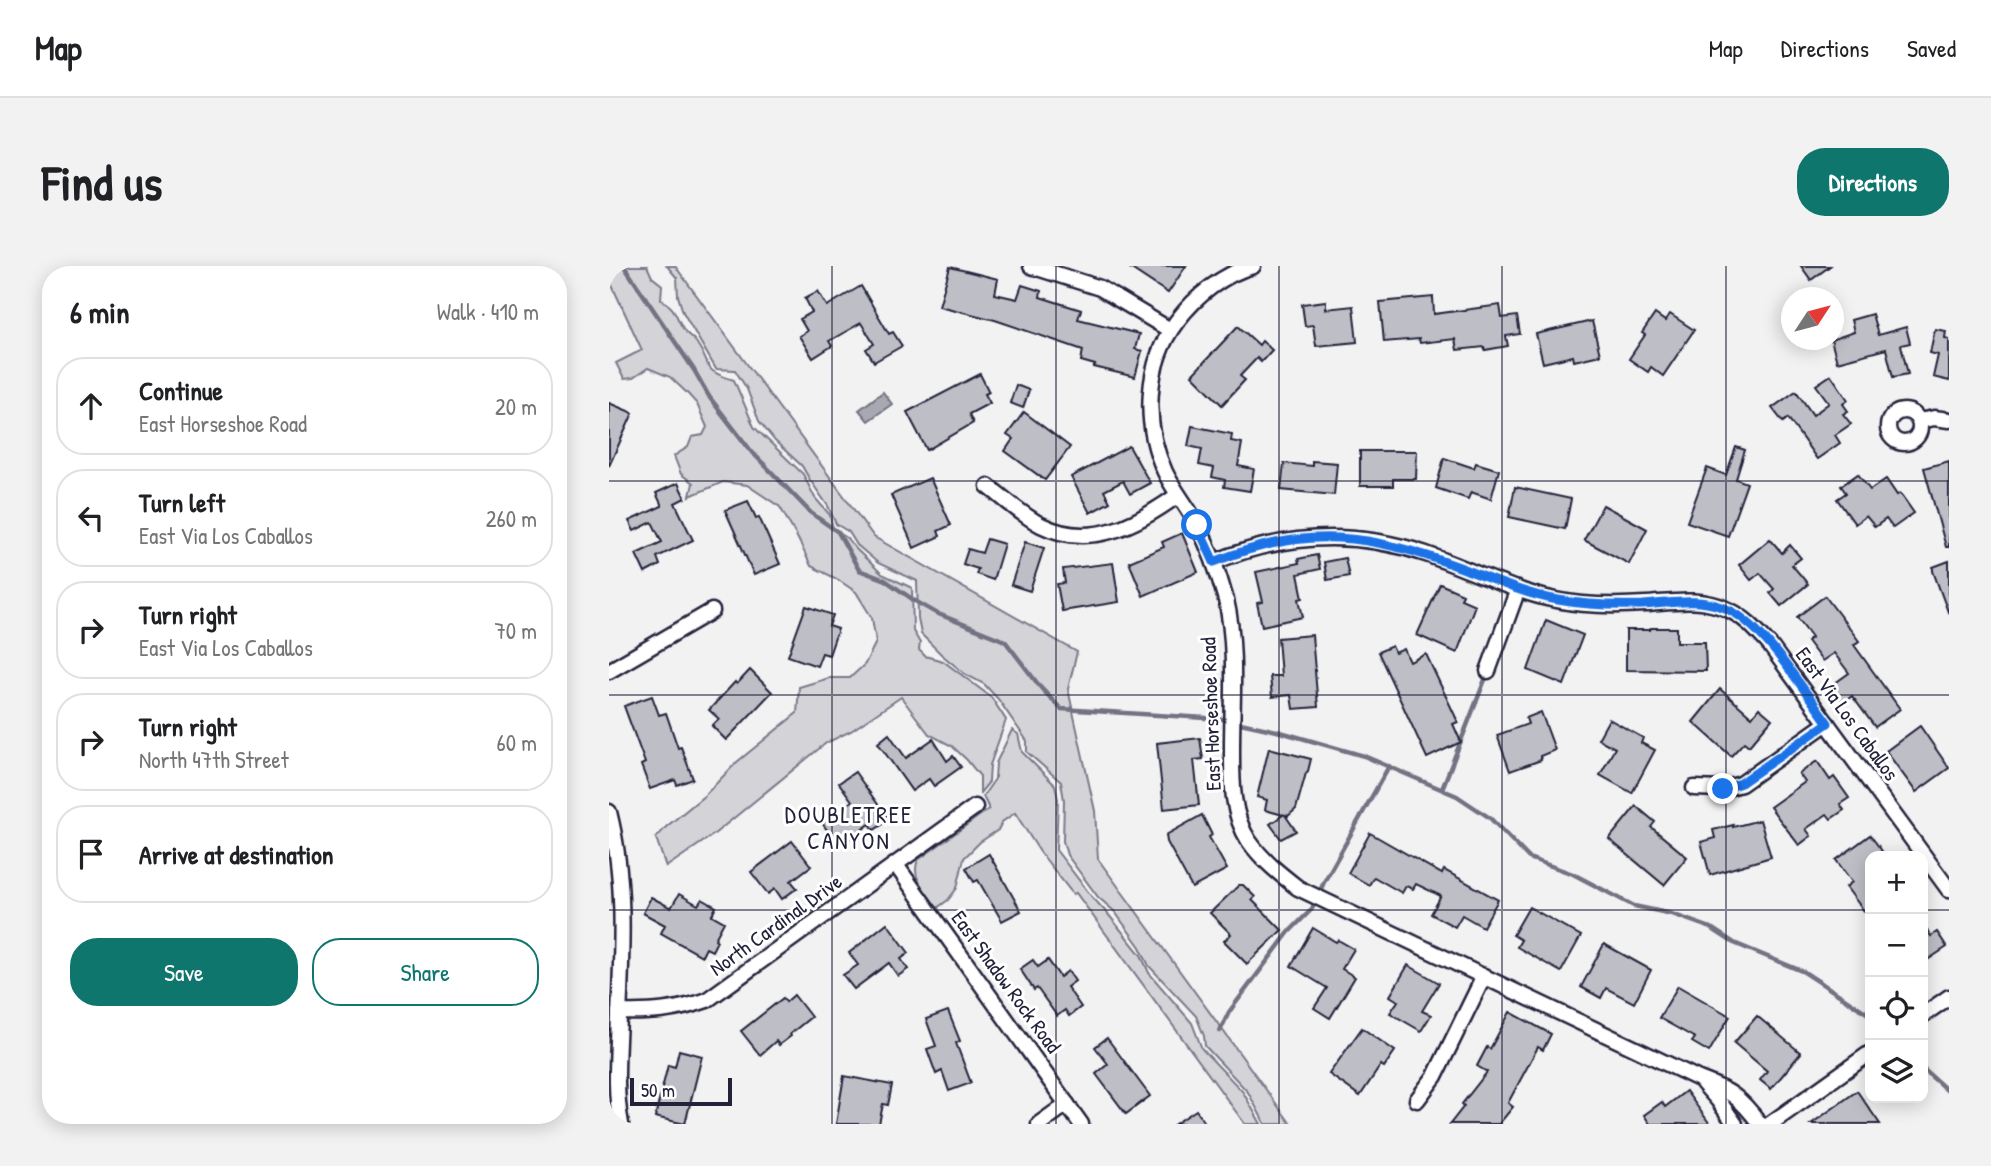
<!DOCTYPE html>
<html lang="en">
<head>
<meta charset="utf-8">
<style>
  body { margin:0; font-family:"Patrick Hand",sans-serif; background:#f2f2f2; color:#202124 }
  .controls { position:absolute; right:21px; bottom:21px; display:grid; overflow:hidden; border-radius:14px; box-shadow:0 4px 18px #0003 }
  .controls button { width:63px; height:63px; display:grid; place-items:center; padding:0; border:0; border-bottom:2px solid #e0e0e0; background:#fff; color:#202124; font:35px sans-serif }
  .compass { position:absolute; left:1172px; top:21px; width:63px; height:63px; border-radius:50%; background:#fff; box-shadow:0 4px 18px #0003; rotate:54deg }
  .scale { position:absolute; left:21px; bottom:18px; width:102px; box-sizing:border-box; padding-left:7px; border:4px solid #22223b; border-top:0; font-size:19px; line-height:24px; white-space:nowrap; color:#22223b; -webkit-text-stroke:5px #fff; paint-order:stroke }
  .stop { position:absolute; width:21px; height:21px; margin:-16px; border:5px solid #1a73e8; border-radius:50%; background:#fff }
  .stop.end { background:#1a73e8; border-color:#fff; box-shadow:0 2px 7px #0008 }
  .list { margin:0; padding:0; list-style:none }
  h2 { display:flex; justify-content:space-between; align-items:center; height:91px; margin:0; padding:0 28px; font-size:30px }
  h2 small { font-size:23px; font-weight:400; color:#757577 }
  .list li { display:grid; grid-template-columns:46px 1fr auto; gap:21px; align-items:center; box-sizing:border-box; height:98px; margin:0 14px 14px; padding:0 14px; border:2px solid #e0e0e0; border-radius:28px }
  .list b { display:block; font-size:26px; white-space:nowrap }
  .list p { margin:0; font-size:23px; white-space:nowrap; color:#757577 }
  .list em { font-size:23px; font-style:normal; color:#757577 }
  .actions { display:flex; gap:14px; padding:21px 28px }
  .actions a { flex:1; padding:16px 0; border:2px solid #0f766e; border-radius:28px; text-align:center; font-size:24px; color:#0f766e }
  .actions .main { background:#0f766e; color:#fff }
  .icon { flex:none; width:38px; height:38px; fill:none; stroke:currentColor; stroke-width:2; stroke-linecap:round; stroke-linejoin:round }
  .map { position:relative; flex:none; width:1340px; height:858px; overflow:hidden; border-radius:28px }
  header { display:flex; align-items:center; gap:42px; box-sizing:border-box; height:98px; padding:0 35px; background:#fff; border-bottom:2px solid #e0e0e0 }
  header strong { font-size:33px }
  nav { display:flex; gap:38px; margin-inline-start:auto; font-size:24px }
  .intro { display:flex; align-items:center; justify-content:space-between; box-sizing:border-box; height:168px; padding:0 42px }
  h1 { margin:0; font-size:49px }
  .button { padding:18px 32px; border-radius:28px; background:#0f766e; color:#fff; font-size:24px; font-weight:700 }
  main { display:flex; gap:42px; padding:0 42px }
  aside { flex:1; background:#fff; border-radius:28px; box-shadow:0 4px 18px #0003 }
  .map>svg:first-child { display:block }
  .green { fill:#d3d3d8; stroke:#7a7a8a; stroke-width:2 }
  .water { fill:#a8a8b2; stroke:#727282; stroke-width:2 }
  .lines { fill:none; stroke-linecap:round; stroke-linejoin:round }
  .stream { stroke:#727282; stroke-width:4.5 }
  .building { fill:#bebec6; stroke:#22223b; stroke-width:2 }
  .minor-casing { stroke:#22223b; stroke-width:19 }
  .minor { stroke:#fff; stroke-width:14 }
  .route { stroke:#1a73e8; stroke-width:9 }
  .grid { fill:none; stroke:#22223b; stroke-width:2; stroke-opacity:0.55 }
  .labels { text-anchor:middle; stroke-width:6; stroke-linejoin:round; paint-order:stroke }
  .street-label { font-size:21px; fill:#22223b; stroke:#fff }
  .neighbourhood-label { font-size:23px; letter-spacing:2px; fill:#22223b; stroke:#fff }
</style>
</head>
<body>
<header>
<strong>Map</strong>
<nav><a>Map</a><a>Directions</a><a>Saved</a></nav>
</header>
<div class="intro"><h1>Find us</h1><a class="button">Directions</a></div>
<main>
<aside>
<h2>6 min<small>Walk · 410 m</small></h2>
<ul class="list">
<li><svg class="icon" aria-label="ahead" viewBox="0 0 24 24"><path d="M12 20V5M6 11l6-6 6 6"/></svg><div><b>Continue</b><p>East Horseshoe Road</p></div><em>20 m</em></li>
<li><svg class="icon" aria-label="left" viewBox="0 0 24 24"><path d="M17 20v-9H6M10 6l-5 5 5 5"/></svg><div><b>Turn left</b><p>East Via Los Caballos</p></div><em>260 m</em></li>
<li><svg class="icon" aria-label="right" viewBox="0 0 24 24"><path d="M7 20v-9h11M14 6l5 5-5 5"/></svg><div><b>Turn right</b><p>East Via Los Caballos</p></div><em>70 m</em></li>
<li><svg class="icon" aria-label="right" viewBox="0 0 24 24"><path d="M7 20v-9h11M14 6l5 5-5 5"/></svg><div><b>Turn right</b><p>North 47th Street</p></div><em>60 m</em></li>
<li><svg class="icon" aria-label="arrive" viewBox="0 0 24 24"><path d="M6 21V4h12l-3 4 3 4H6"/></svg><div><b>Arrive at destination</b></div></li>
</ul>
<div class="actions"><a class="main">Save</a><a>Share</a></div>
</aside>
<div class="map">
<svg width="1340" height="858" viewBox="0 0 1340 858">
  <rect width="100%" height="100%" fill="#f2f2f3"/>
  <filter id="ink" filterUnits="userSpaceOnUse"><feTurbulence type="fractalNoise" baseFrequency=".0143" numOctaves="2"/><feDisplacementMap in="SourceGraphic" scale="14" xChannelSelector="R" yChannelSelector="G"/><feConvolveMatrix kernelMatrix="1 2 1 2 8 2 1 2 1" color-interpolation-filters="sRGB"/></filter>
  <g filter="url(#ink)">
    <!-- green -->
    <g class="green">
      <path d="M0,0H38L43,11L53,19L52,33C68,43 66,50 75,64C78,69 84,72 87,76C104,100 91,104 125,114L145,161L194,208L206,232L221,249L224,263L238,272L247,283L273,308L303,322L304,365L311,377L310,384L316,390L334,395L382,431L397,454L381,499L380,516L371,527V510L358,494L343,480L320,468L292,431L242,465L217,477L104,569L57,601L47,572L57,561L96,529L128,496L188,447L190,421L220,412H241L256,398L267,376L263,352L247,326L228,313L202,300L189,273L171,241L138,219L114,216L81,230L84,217L72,208L65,190L79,181L83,171L94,169L98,161L88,138L78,127L61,111L39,102L24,112L15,113L7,97L33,84L0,13Z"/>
      <path d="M58,0H66L265,271L468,386L459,423L486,545L489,593L682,858H656L639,826L596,780L595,770L587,750L540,700L531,681L506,646L489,631L458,589L454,575L455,534L452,516L418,486V475L389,433L375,418L356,408L333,389L312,368L309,352L308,315L269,297L248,279L240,266L227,258L219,240L201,214L193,200L166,175L150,155L138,123L126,104L107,103L74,46L69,30L68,12Z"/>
      <path d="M403,464L409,468L413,486L446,519L449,533L447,584L483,631L499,648L532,689L540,707L583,757L593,783L634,826L652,858H636L467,627L464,628L431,586L406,547L393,556L389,564L371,576L355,592L348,622L339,634L328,642C318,627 301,612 309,594L380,543L374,530L386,513L387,497Z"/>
    </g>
    <!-- water -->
    <path class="water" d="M274,126L283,138L259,155L250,144Z"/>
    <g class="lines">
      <!-- stream -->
      <g class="stream">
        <path d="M15,0L85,104L101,132L142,185L202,247L229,266L250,304L276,314L306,335L327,347L396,375L432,422L452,443L613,453L668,465L755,490L848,530L881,552L920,592L964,608L1025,640L1063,648L1102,662L1125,677L1195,706L1261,749"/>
        <path d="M833,523L879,406"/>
        <path d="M611,765L620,746L680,666L703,643L715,616L780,500"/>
        <path d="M1314,803L1340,826"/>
      </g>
    </g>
    <!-- building -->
    <g class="building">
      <path d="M518,0H577L559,27Z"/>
      <path d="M1192,0H1221L1202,14Z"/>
      <path d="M341,1L389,13L386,28L408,33L413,19L432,25L431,31L472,44L469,53L530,68L526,83L533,85L526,111L485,101L486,99L472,95L474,84L386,54L330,40Z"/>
      <path d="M252,20L280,68L284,66L293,80L265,96L257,83L265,78L252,57L220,75L223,80L204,92L190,70L198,65L191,53L203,46L196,32L209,25L218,40Z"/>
      <path d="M824,31L825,48L891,39L893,52L908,50L911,68L897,70L899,80L876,84L875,81L848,84L846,73L811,77L810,73L775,76L771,36Z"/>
      <path d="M717,35V43L744,40L748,76L707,80L704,59L696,60L693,38Z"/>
      <path d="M1046,48L1056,55L1061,48L1085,64L1054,110L1042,101L1039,106L1020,93L1036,69L1033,67Z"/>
      <path d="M1263,48L1269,69L1297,61L1301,77L1292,79L1299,108L1284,111L1277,83L1228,96L1222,74L1245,66L1242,54Z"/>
      <path d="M983,55L991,89L965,95L964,90L934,97L927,68Z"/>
      <path d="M629,60L650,79L653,75L663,84L652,96L648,92L631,110L636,114L613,139L583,109Z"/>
      <path d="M1326,63L1337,65L1336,72L1340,73V115L1324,111L1329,89L1321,87Z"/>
      <path d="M371,108L380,126L376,128L381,137L360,148L364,157L318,184L298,146Z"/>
      <path d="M1222,109L1239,134L1234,138L1239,145L1234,148L1242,158L1226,169L1231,177L1208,193L1179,152L1174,156L1163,142L1187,125L1204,149L1220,137L1207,119Z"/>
      <path d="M407,119L420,124L414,142L401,137Z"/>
      <path d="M0,137L24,147L0,200Z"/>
      <path d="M415,146L461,181L436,214L396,185L404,173L398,169Z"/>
      <path d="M583,160L623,168L622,175L633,177L629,200L645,203L641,225L615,221L616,214L603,211L605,202L590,199L593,183L579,180Z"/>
      <path d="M520,180L541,217L521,228L514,215L495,225L501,236L481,247L462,211Z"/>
      <path d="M1127,181L1136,184L1127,213L1138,217L1119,270L1078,256L1098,202L1117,209Z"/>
      <path d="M751,185H808L807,213H784V220H751Z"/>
      <path d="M835,192L865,202L867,197L890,204L882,233L862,226L859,233L827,222Z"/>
      <path d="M703,195L728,197L725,229L672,224L675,197L703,200Z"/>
      <path d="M1340,195V281H1337L1315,202Z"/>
      <path d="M1249,208L1261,224L1277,213L1288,229L1291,227L1305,247L1284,262L1277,253L1266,261L1257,250L1246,258L1228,233L1237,227L1232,220Z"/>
      <path d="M321,212L342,259L329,265L331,270L305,282L282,229Z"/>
      <path d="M69,217L76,232L66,237L84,274L48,291L51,299L36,307L27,288L53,276L43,256L25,265L20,255L53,240L47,227Z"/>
      <path d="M906,221L962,233L956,263L900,251Z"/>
      <path d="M139,235L147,252L150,251L171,298L145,309L116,244Z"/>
      <path d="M994,239L1038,263L1020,298L975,274Z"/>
      <path d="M573,267L589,306L534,330L520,296L555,281L553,276Z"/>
      <path d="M378,273L395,278L384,314L367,308L369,303L354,298L359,283L373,287Z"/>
      <path d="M1161,273L1173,287L1181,279L1192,292L1183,299L1199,318L1172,340L1161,327L1165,323L1151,307L1142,314L1130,299Z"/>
      <path d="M416,276L435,282L421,325L402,319Z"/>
      <path d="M708,289L711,303L689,308L694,332L690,333L694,351L653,360L648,337L654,336L647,306L690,297L689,293Z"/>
      <path d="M736,292L740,310L718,314L715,296Z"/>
      <path d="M1340,295V345L1339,346L1324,305V301Z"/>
      <path d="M504,297L510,336L453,345L448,318L456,317L454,303Z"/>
      <path d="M831,318L854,328L852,333L866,339L848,387L808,369Z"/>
      <path d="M1216,330L1250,375L1245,379L1291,443L1266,461L1243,430L1234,437L1222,420L1240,407L1225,387L1213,395L1198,375L1203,371L1188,351Z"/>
      <path d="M197,340L224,349L220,360L229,363L220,389L213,387L208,400L179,390Z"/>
      <path d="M937,354L974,369L955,419L919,404Z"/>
      <path d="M1042,362H1068V376H1096L1097,405L1017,404V364H1041Z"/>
      <path d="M703,369L709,441L684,443L682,429L663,431L661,410H672L669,372Z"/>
      <path d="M783,380L786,387L795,383L801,396L817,388L849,456L844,458L852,476L818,492L769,386Z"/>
      <path d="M141,404L163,426L117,474L103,460L110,453L100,444L126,416L128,418Z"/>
      <path d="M1111,423L1143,451L1150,442L1163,453L1140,480L1135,476L1122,490L1084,456Z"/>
      <path d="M43,430L50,449L57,447L69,482L72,481L84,513L68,519L66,514L41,523L32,499L36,497L15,440Z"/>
      <path d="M932,446L946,484L931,490L932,494L901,505L888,469L919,458L917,452Z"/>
      <path d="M1000,453L1034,472L1032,477L1046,484L1023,527L991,509L1006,482L989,473Z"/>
      <path d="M1311,460L1340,502L1307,526L1277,485Z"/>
      <path d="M280,468L297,492L324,473L338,495L344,490L352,501L325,520L320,513L303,525L269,477Z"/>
      <path d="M591,472L594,493L585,494L590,539L555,543L548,477Z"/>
      <path d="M660,482L702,493L699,505L697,507L687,543L679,550L676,549L687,565L672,573L661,558L674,549L656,544L658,534L648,531Z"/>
      <path d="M1208,495L1221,514L1225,511L1240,532L1231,538L1235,544L1222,553L1218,548L1197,563L1202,570L1190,579L1161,541L1196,516L1190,508Z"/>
      <path d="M246,506L280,554L265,564L261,558L230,580L213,557L243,535L230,517Z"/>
      <path d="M1027,540L1046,556L1042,561L1078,591L1055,619L1000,573Z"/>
      <path d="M593,549L603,569L600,571L618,603L583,622L558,576L557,569Z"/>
      <path d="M1151,554L1162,591L1101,609L1092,576L1106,572L1104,564L1124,559V561Z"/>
      <path d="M761,567L833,608L835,604L889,634L874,661L853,649L846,661L822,648L832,630L807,618L804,623L797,620L793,627L765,611L760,619L739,607Z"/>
      <path d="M1261,569L1273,585L1266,590H1261V641L1255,645L1237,621L1243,616L1227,594Z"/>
      <path d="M183,575L202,600L182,615L188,622L173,633L166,623L159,628L142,606Z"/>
      <path d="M380,588L412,645L393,655L369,614L365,616L357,602Z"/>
      <path d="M630,619H634L646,631L643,634L673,664L638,698L615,675L622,668L601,647Z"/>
      <path d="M70,628L89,639L93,633L107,641L103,649L115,656L106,673L108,675L103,685L97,682L93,690L52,667L56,659L34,647L42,631L62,642Z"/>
      <path d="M920,641L972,670L952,706L908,681L912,674L904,669Z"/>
      <path d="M278,657L300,687L292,693L299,703L289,710L280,697L245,723L234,709L249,699L240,687Z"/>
      <path d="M1314,658L1322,670L1328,666L1338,681L1314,697Z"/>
      <path d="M704,662L727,676L729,674L745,683L733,703L746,711L721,752L705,742L718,722L682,700Z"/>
      <path d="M995,678L1042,704L1025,737L997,722L992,732L972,721Z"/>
      <path d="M424,694L429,701L439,694L451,711L459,705L466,715L458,721L472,741L460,750L456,744L448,750L428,722L425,724L411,703Z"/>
      <path d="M799,699L830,717L813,745L822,749L812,765L781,747L789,735L781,730Z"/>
      <path d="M1069,720L1121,750L1100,786L1083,776L1086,772L1050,752Z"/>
      <path d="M185,729L202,751L181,768L182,770L170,779L167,775L151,789L132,765L174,732L177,736Z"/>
      <path d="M339,745L351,775L347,777L362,817L340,825L333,805L327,808L318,783L327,780L317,753Z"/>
      <path d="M901,746L942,768L934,784L929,781L899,837L904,841L890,858H841L855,840L853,838L878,806L868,800L878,781L881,783Z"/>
      <path d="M1148,750L1192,787L1162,823L1151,814L1158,805L1125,777Z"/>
      <path d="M753,762L786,785L775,801L772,799L751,830L720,808Z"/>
      <path d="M498,772L541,830L517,848L487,808L499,798L486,781Z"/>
      <path d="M70,784L93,790L76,858L46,851L59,799L66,801Z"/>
      <path d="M235,810L283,819L279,839L274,838L270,858H227Z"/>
      <path d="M1077,825L1101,858H1041L1035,849L1053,836L1056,841Z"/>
      <path d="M1248,825L1271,858H1202Z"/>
      <path d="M587,844L597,858H566Z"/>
    </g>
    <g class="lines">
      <!-- minor casing -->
      <g class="minor-casing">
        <g id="minor">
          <path d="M422,0L491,22L561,64"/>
          <path d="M644,0C614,8 587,30 568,55C536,97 534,158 556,206C565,225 579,241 589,260C601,283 610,309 617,334C628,380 623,435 623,482C623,513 622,548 640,575C653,594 671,608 689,622L1090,813C1122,825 1131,831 1151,858"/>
          <circle cx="1295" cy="161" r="16"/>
          <path d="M1310,155L1325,152L1340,154"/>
          <path d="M379,220C396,233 413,249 432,259C482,284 529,258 569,229"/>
          <path d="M605,296C674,268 746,264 817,288C860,303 902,325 947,334C976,340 1007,340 1037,338C1066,336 1092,331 1120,344C1137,352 1148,365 1160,378L1340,624"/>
          <path d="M0,405L103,345"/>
          <path d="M879,405L909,323"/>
          <path d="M1085,522L1114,523L1132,518L1218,457"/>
          <path d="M0,546C17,613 13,682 10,750C9,786 5,823 12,858"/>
          <path d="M287,599L472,858"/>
          <path d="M10,746C43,747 67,745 98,734L366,541"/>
          <path d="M1314,749L1340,731"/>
          <path d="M1094,817L1109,834L1126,858"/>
          <path d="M808,834L826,810L875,710"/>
          <path d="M430,858L458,838"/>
          <path d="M1161,858L1261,787"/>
        </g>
      </g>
      <!-- minor -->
      <use href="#minor" class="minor"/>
    </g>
  </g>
  <g class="lines" filter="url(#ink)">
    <!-- route -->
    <path class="route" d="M588,259L605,296C697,258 762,268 853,302C884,314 916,328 949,334C977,339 1005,340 1034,339C1064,337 1094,330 1122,345C1157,363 1195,425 1219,457L1132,517L1114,523"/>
  </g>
  <!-- grid -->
  <path class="grid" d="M223,0V858M447,0V858M670,0V858M893,0V858M1117,0V858M0,215H1340M0,429H1340M0,644H1261M1314,644H1340"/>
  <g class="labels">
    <!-- street labels -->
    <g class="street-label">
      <text transform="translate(602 448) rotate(-92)" y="7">East Horseshoe Road</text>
      <text transform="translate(1238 448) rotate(54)" y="7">East Via Los Caballos</text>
      <text transform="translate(167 659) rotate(-36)" y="7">North Cardinal Drive</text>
      <text transform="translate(397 716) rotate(54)" y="7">East Shadow Rock Road</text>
    </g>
    <!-- neighbourhood labels -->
    <g class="neighbourhood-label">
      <text x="240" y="557">DOUBLETREE<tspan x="240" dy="26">CANYON</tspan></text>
    </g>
  </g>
</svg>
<div class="controls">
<button>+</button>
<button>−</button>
<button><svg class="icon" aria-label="locate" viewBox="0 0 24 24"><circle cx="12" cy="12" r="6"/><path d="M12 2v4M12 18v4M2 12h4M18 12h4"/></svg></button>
<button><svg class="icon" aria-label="layers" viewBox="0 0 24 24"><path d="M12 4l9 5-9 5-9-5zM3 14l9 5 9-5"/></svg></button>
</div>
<svg class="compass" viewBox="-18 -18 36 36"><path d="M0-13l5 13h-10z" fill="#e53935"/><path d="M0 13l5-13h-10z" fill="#757577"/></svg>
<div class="scale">50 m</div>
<div class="stop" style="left:588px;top:259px"></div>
<div class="stop end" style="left:1114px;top:523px"></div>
</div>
</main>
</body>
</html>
